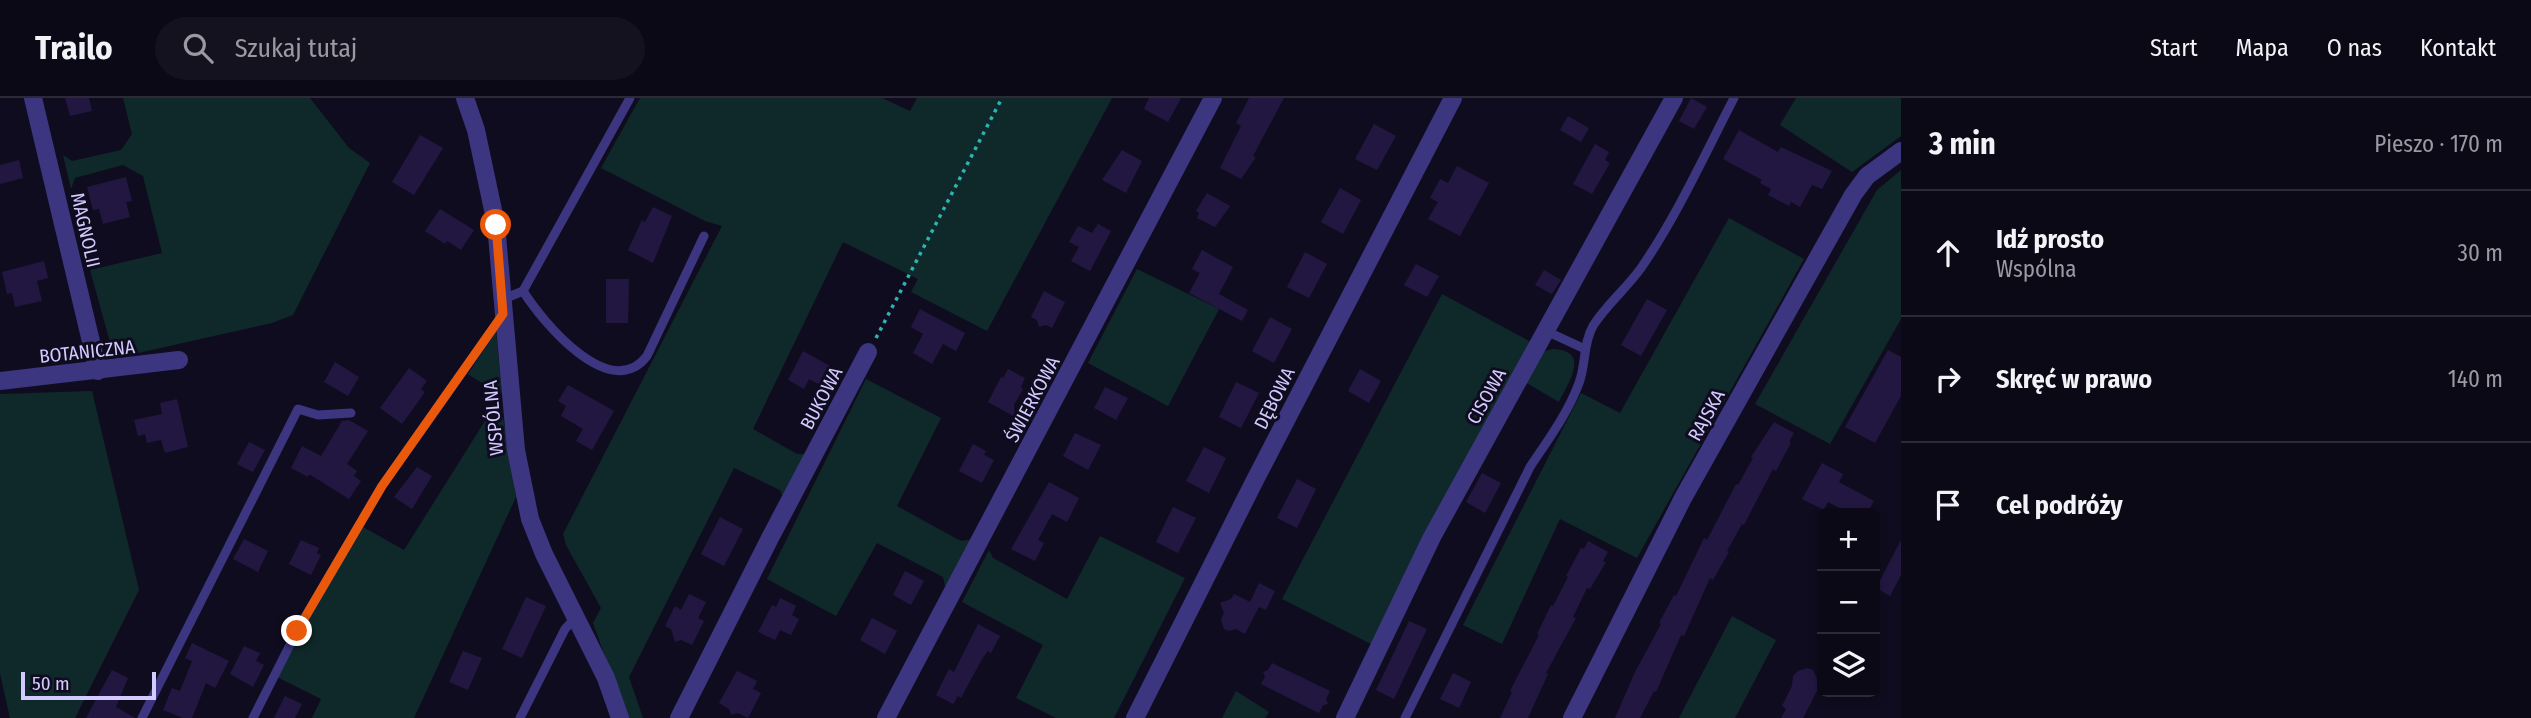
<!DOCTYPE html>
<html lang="pl">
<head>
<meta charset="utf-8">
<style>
  body { margin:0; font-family:"Fira Sans Condensed",sans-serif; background:#151220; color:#f1f3f6 }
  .controls { position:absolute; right:21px; bottom:21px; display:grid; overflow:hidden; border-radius:10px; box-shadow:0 4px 10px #0003 }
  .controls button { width:63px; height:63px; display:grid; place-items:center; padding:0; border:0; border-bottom:2px solid #2c2a36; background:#0c0917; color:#f1f3f6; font:35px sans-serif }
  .scale { position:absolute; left:21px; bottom:18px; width:135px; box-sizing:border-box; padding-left:7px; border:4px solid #d3caff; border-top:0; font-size:19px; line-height:24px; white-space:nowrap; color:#d3caff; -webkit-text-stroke:5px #100c1f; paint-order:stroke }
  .stop { position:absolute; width:21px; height:21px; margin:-16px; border:5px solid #ea580c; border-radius:50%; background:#fff }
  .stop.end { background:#ea580c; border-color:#fff; box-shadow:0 2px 7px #0008 }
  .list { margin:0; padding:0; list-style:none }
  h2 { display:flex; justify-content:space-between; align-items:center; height:91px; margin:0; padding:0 28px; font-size:30px }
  h2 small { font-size:23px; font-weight:400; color:#9a9aa1 }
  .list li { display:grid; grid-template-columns:46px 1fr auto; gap:21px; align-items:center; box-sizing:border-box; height:126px; padding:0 28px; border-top:2px solid #2c2a36 }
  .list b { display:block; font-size:26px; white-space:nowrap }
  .list p { margin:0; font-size:23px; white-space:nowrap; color:#9a9aa1 }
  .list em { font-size:23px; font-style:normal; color:#9a9aa1 }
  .icon { flex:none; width:38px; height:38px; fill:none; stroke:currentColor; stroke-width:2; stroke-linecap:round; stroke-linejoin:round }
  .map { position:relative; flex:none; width:1901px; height:620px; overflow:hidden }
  header { display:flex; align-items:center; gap:42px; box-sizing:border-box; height:98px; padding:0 35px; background:#0c0917; border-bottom:2px solid #2c2a36 }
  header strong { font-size:33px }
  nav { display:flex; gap:38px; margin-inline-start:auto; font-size:24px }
  .search { width:490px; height:63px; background:#151220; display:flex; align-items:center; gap:18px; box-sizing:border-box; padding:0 24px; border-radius:38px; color:#9a9aa1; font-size:26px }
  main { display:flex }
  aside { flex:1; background:#0c0917 }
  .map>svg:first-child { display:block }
  .green { fill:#0f292a }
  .building { fill:#221741 }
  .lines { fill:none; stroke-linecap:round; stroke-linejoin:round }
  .path { stroke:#2ab4b3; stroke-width:3.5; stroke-dasharray:3.5 5; stroke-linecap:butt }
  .lane { stroke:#3c3580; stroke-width:9 }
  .street { stroke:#3c3580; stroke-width:18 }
  .route { stroke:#ea580c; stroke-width:9 }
  .labels { text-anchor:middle; stroke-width:6; stroke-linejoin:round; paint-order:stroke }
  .street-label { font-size:19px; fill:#d3caff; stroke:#100c1f }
</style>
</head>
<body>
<header>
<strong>Trailo</strong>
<div class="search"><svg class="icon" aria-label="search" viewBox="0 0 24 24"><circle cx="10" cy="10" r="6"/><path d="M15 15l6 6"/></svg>Szukaj tutaj</div>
<nav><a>Start</a><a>Mapa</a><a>O nas</a><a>Kontakt</a></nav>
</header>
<main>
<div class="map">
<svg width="1901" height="620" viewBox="0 0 1901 620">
  <rect width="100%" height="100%" fill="#100c1f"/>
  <!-- green -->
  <g class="green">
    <path d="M123,0H310L349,50L370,65L293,217L272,225L125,258L110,244L90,172L162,155L143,78L123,67L75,80L71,91L63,57L72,63L121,52L132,36Z"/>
    <path d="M640,0H882L910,13L917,0H1112L987,233L911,194L918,181L843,144L753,331L797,356H806L783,400L780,392L734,370L629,579L643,620H627L593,525L601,510L566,447L563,436L722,128L705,123L601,70Z"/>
    <path d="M1796,0H1901V38L1852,74L1780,27Z"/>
    <path d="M1901,72V221L1830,346L1755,306L1877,92Z"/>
    <path d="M1729,120L1804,161L1637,460L1560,421L1502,546L1463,527L1581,295L1620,315Z"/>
    <path d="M1137,171L1219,211L1168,308L1088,265Z"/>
    <path d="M1442,196L1531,244L1371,546L1282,501Z"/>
    <path d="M496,234L502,295L494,293L468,276Z"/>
    <path d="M1552,251C1592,252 1568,285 1559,304L1525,284L1542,254Z"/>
    <path d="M866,281L941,320L897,408L957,441L962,443L971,441L952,483L945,488L943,479L877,445L836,518L767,481Z"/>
    <path d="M92,293L139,492L75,620H10L0,575V296Z"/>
    <path d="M495,307L502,313L516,399L414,620H312L321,601L277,579L299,536L363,429L404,452Z"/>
    <path d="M1100,438L1185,480L1114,620H1056L1016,600L1043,547L962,504L989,452L993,460L1067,501Z"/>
    <path d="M1732,518L1776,542L1735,620H1679Z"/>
    <path d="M1236,593L1269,614L1265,620H1222Z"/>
  </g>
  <!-- building -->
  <g class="building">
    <path d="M65,0H89L92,13L70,18Z"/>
    <path d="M1149,0H1181L1168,24L1144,11Z"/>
    <path d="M1249,0H1284L1253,58L1256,59L1241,81L1220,70L1241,28L1236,25Z"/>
    <path d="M1691,0L1707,9L1694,31L1679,23Z"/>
    <path d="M1568,18L1589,30L1581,44L1560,32Z"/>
    <path d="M1374,26L1396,38L1377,72L1355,61Z"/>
    <path d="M1739,32L1778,54L1781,49L1832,73L1822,91L1812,87L1800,109L1791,104L1789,108L1768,97L1771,91L1760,85L1762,82L1723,61Z"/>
    <path d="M420,37L443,50L414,97L392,84Z"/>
    <path d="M1595,46L1609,54L1605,62L1610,65L1592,96L1573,86Z"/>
    <path d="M1122,52L1142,63L1126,95L1102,82Z"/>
    <path d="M19,62L23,80L0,86V67Z"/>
    <path d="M1457,68L1489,85L1460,138L1428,121L1438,104L1430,100L1440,81L1448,85Z"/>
    <path d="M126,79L132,103L126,104L130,119L103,126L99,111L93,112L87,89Z"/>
    <path d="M1340,90L1361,102L1343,136L1321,124Z"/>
    <path d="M1207,95L1230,108L1215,129L1197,120L1199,115L1196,113Z"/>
    <path d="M653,109L672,118L653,165L628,152L642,122L645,124Z"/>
    <path d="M440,111L474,132L461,152L447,143L445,146L425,133Z"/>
    <path d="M1098,126L1111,133L1090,173L1071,163L1079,149L1069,144L1078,128L1092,135Z"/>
    <path d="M1202,152L1233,169L1219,196L1248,212L1242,223L1189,195L1200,175L1192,171Z"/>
    <path d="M1305,154L1327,166L1309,200L1287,189Z"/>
    <path d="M44,163L48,180L37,183L42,203L15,209L12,195L7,196L2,174Z"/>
    <path d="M1416,166L1439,178L1427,199L1404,187Z"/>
    <path d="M1544,172L1561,182L1552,196L1535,187Z"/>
    <path d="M606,181H629L628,225H606Z"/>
    <path d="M1044,193L1065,204L1052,230L1046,227L1039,229L1037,222L1031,219Z"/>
    <path d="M1647,201L1667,212L1641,258L1621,247Z"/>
    <path d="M920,211L965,235L956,253L943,246L932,266L913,255L923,236L911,229Z"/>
    <path d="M1270,219L1292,231L1274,265L1252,253Z"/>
    <path d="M1888,252L1901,259V298L1875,345L1845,329Z"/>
    <path d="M803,253L832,269L822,288L809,281L804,291L788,282Z"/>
    <path d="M335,264L359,279L348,298L324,284Z"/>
    <path d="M409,270L427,283L421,291L425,294L402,326L380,310Z"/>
    <path d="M1008,271L1025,280L1021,289L1023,291L1014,307L1015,319L988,304L1001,279L1003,280Z"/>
    <path d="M1360,271L1381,283L1369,305L1348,293Z"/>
    <path d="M1236,284L1259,295L1241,330L1219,319Z"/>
    <path d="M568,287L614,313L592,352L576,343L583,331L561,318L566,308L558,303Z"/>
    <path d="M1105,289L1128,300L1116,322L1094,310Z"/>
    <path d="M177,301L188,349L165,355L161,342L147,345L145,336L138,338L134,322L162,316L160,305Z"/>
    <path d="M349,322L368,333L347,366L357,373L354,378L361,383L349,401L309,376L308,379L291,370L302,348L321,358L342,323Z"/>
    <path d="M1774,324L1794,335L1789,344L1791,345L1776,373L1773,371L1744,427L1742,426L1727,453L1729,454L1713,482L1710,480L1684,538L1681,537L1656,594L1654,593L1640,620H1615L1635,574L1661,526L1659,525L1674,497L1676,498L1704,440L1707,442L1736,386L1738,387L1753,360L1751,359Z"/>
    <path d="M1075,335L1101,347L1088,372L1063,358Z"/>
    <path d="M249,344L265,352L253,374L237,366Z"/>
    <path d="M973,346L986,353L984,357L994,362L982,385L959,373Z"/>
    <path d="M1204,349L1226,360L1209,395L1186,383Z"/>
    <path d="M1822,365L1843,376L1839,384L1874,403L1867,415H1849L1828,404L1824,412L1802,401Z"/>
    <path d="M417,369L432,378L412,411L394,399Z"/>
    <path d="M1482,375L1501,385L1485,415L1466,404Z"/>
    <path d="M1297,381L1316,391L1297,430L1277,420Z"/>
    <path d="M1049,384L1079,400L1067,424L1052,416L1038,442L1044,445L1035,463L1011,451Z"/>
    <path d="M1173,409L1196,420L1178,455L1156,444Z"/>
    <path d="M720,419L743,431L724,468L701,456Z"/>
    <path d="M244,441L268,453L258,474L233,461Z"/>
    <path d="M301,442L319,450L317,455L321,457L311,477L289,466Z"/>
    <path d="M1901,442V477L1890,498L1876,490Z"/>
    <path d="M1588,443L1608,454L1603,463L1606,464L1590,491L1587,490L1573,519L1576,520L1546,575L1548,576L1528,620H1500L1512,594L1510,593L1539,537L1537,536L1551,507L1553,508L1568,479L1566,478L1581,450L1584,451Z"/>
    <path d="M905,473L924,483L911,507L893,497Z"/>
    <path d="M1259,485L1275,493L1266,512L1259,509L1245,536L1236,531L1229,533L1224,531L1221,522L1224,515L1220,505L1231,501L1234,496L1250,504Z"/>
    <path d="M689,496L706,504L698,520L704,523L692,547L681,542L675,544L671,531L665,528L675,508L681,512Z"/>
    <path d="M526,499L546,508L522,560L502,551Z"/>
    <path d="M780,500L796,508L792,517L799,521L791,537L780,532L775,542L758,534L772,507L776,509Z"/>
    <path d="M872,520L897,533L885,556L860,542Z"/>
    <path d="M1409,523L1427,531L1394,601L1376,592Z"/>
    <path d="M978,526L1000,538L991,555L988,553L982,561L961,600L958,598L953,606L936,597L949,571L954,574Z"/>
    <path d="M192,545L229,563L215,590L206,585L192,620H183L163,612L172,590L180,593L192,563L185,560Z"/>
    <path d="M244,548L260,555L256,563L264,567L253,589L230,576Z"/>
    <path d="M463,553L482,560L468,592L449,584Z"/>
    <path d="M1272,565L1330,593L1326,601L1328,606L1323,607L1319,615L1261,586L1265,579L1263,574L1268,572Z"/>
    <path d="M1808,570L1813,572L1820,587L1803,620H1781L1786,611L1782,608L1792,588L1793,578L1798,573Z"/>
    <path d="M112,572L128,580L116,609L135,620H86Z"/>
    <path d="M737,573L757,583L753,591L761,595L748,620L738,615L731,617L729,611L719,605Z"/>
    <path d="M1453,575L1471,584L1459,610L1440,601Z"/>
    <path d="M285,598L302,606L295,620H274Z"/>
  </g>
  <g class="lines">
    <!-- path -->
    <path class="path" d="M876,240L1002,0"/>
    <!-- lane -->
    <g class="lane">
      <path d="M523,193C542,223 610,306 647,258L704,138"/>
      <path d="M502,198H511L523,193L630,0"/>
      <path d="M1546,233L1585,251"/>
      <path d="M142,620L298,311L318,317L351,315"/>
      <path d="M253,620L297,533L382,388L502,218"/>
      <path d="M520,620L565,531L576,519"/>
      <path d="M1405,620L1530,369C1548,342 1568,315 1579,285C1586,267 1583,245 1593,228C1606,207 1627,190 1641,170C1677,118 1705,56 1734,0"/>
    </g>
    <!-- street -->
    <g class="street">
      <path d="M33,0L98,273"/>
      <path d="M465,0L476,32L496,126L516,352L530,421L544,456L606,580L620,620"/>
      <path d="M0,283L179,262"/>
      <path d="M679,620L770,440L868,254"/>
      <path d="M886,620L1213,0"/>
      <path d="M1135,620L1254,384L1453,0"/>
      <path d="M1345,620L1432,439L1674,0"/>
      <path d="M1572,620L1683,400L1853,97L1867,78L1901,53"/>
    </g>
  </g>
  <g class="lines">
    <!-- route -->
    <path class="route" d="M297,533L382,388L503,216L496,127"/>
  </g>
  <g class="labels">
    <!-- street labels -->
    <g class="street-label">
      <text transform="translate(86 132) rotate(77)" y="7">MAGNOLII</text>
      <text transform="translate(87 253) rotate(-6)" y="7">BOTANICZNA</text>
      <text transform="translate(1486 298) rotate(-61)" y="7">CISOWA</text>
      <text transform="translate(821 300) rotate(-62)" y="7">BUKOWA</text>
      <text transform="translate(1274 300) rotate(-63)" y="7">DĘBOWA</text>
      <text transform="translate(1032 301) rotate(-62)" y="7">ŚWIERKOWA</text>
      <text transform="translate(1706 317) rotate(-61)" y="7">RAJSKA</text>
      <text transform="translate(493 320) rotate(-95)" y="7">WSPÓLNA</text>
    </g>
  </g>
</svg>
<div class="controls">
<button>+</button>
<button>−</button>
<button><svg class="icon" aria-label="layers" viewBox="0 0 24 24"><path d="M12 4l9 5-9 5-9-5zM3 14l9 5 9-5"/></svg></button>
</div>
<div class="scale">50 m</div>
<div class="stop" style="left:496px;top:127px"></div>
<div class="stop end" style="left:297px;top:533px"></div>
</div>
<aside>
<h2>3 min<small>Pieszo · 170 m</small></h2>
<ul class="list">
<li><svg class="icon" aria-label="ahead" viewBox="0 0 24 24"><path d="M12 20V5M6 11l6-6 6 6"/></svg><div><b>Idź prosto</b><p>Wspólna</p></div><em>30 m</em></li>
<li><svg class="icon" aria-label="right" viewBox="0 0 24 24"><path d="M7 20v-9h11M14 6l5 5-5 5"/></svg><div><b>Skręć w prawo</b></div><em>140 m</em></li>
<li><svg class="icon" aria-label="arrive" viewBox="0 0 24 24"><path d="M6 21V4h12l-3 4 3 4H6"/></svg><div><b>Cel podróży</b></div></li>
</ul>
</aside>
</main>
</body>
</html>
